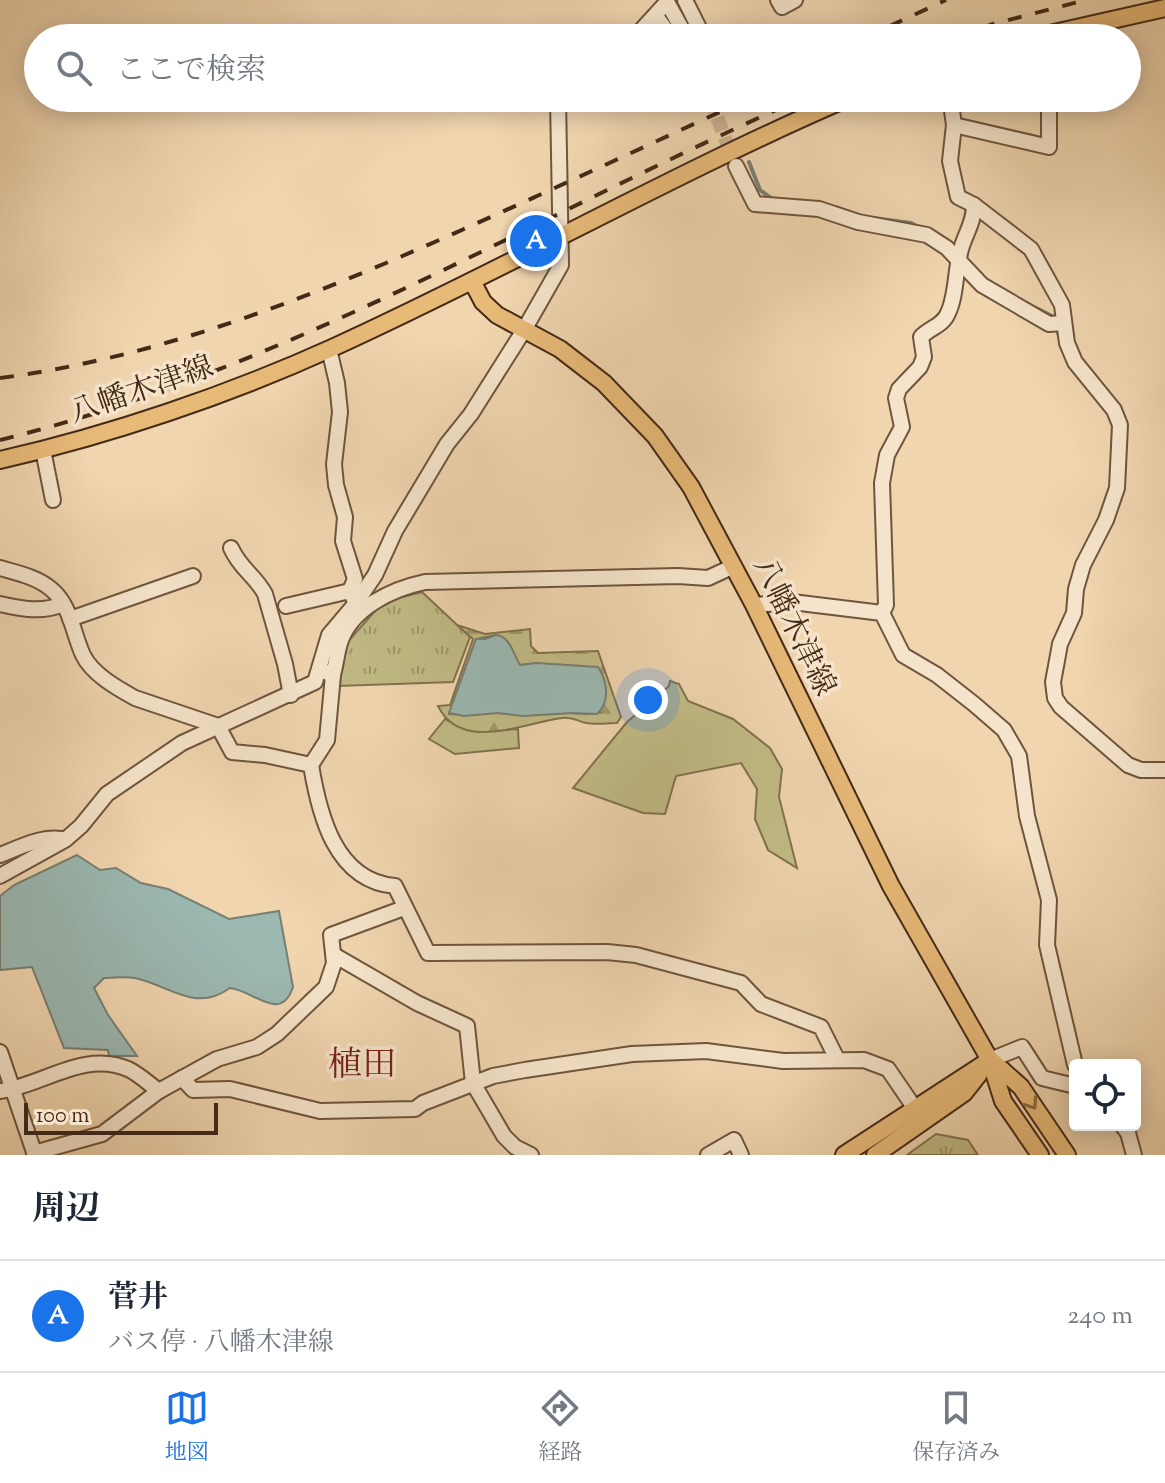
<!DOCTYPE html>
<html lang="ja">
<head>
<meta charset="utf-8">
<style>
  body { margin:0; font-family:"Sorts Mill Goudy","Noto Serif JP",serif; background:#f2f2f3; color:#1f2937 }
  .controls { position:absolute; right:24px; bottom:24px; display:grid; overflow:hidden; border-radius:8px; box-shadow:0 4px 20px #0003 }
  .controls button { width:72px; height:72px; display:grid; place-items:center; padding:0; border:0; border-bottom:2px solid #e0e1e3; background:#fff; color:#1f2937; font:40px sans-serif }
  .scale { position:absolute; left:24px; bottom:20px; width:194px; box-sizing:border-box; padding-left:8px; border:4px solid #442a17; border-top:0; font-size:22px; line-height:28px; white-space:nowrap; color:#442a17; -webkit-text-stroke:6px #f5e4cb; paint-order:stroke }
  .you { position:absolute; left:648px; top:700px; width:28px; height:28px; margin:-20px; border:6px solid #fff; border-radius:50%; background:#1a73e8; box-shadow:0 0 0 12px #1a73e833 }
  .badge { display:grid; place-items:center; width:52px; height:52px; border-radius:50%; background:#1a73e8; color:#fff; font-size:26px; font-weight:700 }
  .pin { position:absolute; translate:-50% -50%; border:4px solid #fff; box-shadow:0 2px 8px #0006 }
  .list { margin:0; padding:0; list-style:none }
  h2 { display:flex; justify-content:space-between; align-items:center; height:104px; margin:0; padding:0 32px; font-size:34px }
  h2 small { font-size:26px; font-weight:400; color:#747a83 }
  .list li { display:grid; grid-template-columns:52px 1fr auto; gap:24px; align-items:center; box-sizing:border-box; height:112px; padding:0 32px; border-top:2px solid #e0e1e3 }
  .list b { display:block; font-size:30px; white-space:nowrap }
  .list p { margin:0; font-size:26px; white-space:nowrap; color:#747a83 }
  .list em { font-size:26px; font-style:normal; color:#747a83 }
  .icon { flex:none; width:44px; height:44px; fill:none; stroke:currentColor; stroke-width:2; stroke-linecap:round; stroke-linejoin:round }
  .map { position:relative; flex:none; width:1165px; height:1155px; overflow:hidden }
  .search { position:absolute; background:#fff; box-shadow:0 4px 20px #0003; left:24px; right:24px; top:24px; height:88px; display:flex; align-items:center; gap:20px; box-sizing:border-box; padding:0 28px; border-radius:44px; color:#747a83; font-size:30px }
  .sheet { height:216px; background:#fff }
  nav { display:flex; justify-content:space-around; align-items:center; box-sizing:border-box; height:112px; border-top:2px solid #e0e1e3; background:#fff; font-size:22px; color:#747a83 }
  nav a { display:grid; justify-items:center; gap:4px }
  nav .on { color:#1a73e8 }
  .map>svg:first-child { display:block }
  .grass { fill:#c1bb85; stroke:#82724e; stroke-width:2 }
  .forest { fill:url(#forest-firs); stroke:#82724e; stroke-width:2; fill-rule:evenodd }
  .park { fill:url(#park-tufts); stroke:#82724e; stroke-width:2 }
  .water { fill:#9bb8b1; stroke:#787f73; stroke-width:2 }
  .lines { fill:none; stroke-linecap:round; stroke-linejoin:round }
  .stream { stroke:#787f73; stroke-width:4 }
  .minor-tunnel { stroke:#ceb391; stroke-width:14; stroke-dasharray:14 7; stroke-linecap:butt }
  .minor-casing { stroke:#6f553d; stroke-width:18 }
  .major-casing { stroke:#442a17; stroke-width:20 }
  .minor { stroke:#f5e4cb; stroke-width:14 }
  .major { stroke:#e8ba78; stroke-width:16 }
  .rail { stroke:#442a17; stroke-width:4; stroke-dasharray:14 14; stroke-linecap:butt }
  .oneway { stroke:#8e6b43 }
  .labels { text-anchor:middle; stroke-width:7; stroke-linejoin:round; paint-order:stroke }
  .street-label { font-size:30px; fill:#442a17; stroke:#f5e4cb }
  .quarter-label { font-size:34px; fill:#7a1f14; stroke:#f5e4cb }
</style>
</head>
<body>
<div class="map">
<svg width="1165" height="1155" viewBox="0 0 1165 1155">
  <defs>
    <pattern id="forest-firs" width="22" height="20" patternUnits="userSpaceOnUse" patternTransform="scale(2)"><rect width="22" height="20" fill="#c1bb85"/><path d="M5 1l3.5 6h-7zM16 11l3.5 6h-7z" fill="#9e986c"/></pattern>
    <pattern id="park-tufts" width="24" height="20" patternUnits="userSpaceOnUse" patternTransform="scale(2)"><rect width="24" height="20" fill="#c1bb85"/><path d="M3 7l-1-3M5 7V3M7 7l1-3M15 17l-1-3M17 17v-4M19 17l1-3" fill="none" stroke="#9e986c"/></pattern>
  </defs>
  <rect width="100%" height="100%" fill="#f0d5af"/>
  <filter id="stains"><feTurbulence type="fractalNoise" baseFrequency=".0025" numOctaves="4"/><feColorMatrix values="0 0 0 0 .2 0 0 0 0 .09 0 0 0 0 .02 0 0 0 .5 -.17"/></filter>
  <radialGradient id="worn" r=".72"><stop offset=".6" stop-color="#630" stop-opacity="0"/><stop offset="1" stop-color="#630" stop-opacity=".3"/></radialGradient>
  <!-- grass -->
  <g class="grass">
    <path d="M670,681L679,684L688,701L733,719L770,748L782,769L779,797L797,868L768,850L755,819L757,789L741,763L676,776L665,814L643,813L573,788L627,722L669,686Z"/>
    <path d="M445,719C468,734 492,731 518,729L519,748L455,754L429,739Z"/>
  </g>
  <!-- forest -->
  <path class="forest" d="M457,625L485,634L530,629L531,646L538,653L598,651L621,717L617,723C607,723 596,725 586,723C577,721 572,716 562,718C523,723 461,753 438,706L450,705L473,639ZM496,635C511,639 512,653 520,665L537,663L600,712C589,716 580,713 569,713C545,713 523,716 499,713C482,711 466,716 449,714L476,639Z"/>
  <!-- park -->
  <g class="park">
    <path d="M422,592L470,637L453,682L338,686L344,646L383,602Z"/>
    <path d="M936,1134L968,1140L978,1155H907Z"/>
  </g>
  <!-- water -->
  <g class="water">
    <path d="M496,635C511,637 513,654 520,665L537,663L598,667C608,682 610,702 597,714L572,713L523,716L498,713L464,716L449,713L476,639H485Z"/>
    <path d="M77,855L100,870L116,868L141,883L168,889L229,919L279,911L293,987C281,1024 253,990 230,988C195,1013 171,986 135,978C126,976 114,978 104,978L94,988L108,1015L137,1056H109L108,1050L64,1048L32,967L0,970V896L14,885Z"/>
  </g>
  <g class="lines">
    <!-- stream -->
    <g class="stream">
      <path d="M688,22L696,38"/>
      <path d="M749,162L760,190L771,198"/>
      <path d="M788,200L818,203"/>
      <path d="M835,207L861,216"/>
      <path d="M873,218L911,223L919,227"/>
      <path d="M1026,303L1054,317L1061,344"/>
      <path d="M1112,455L1113,432"/>
    </g>
    <!-- minor-tunnel -->
    <path class="minor-tunnel" d="M710,98L734,162"/>
    <!-- minor casing -->
    <g class="minor-casing">
      <g id="minor">
        <path d="M666,0L687,38"/>
        <path d="M685,0L704,38"/>
        <path d="M778,0L782,7L795,0"/>
        <path d="M656,16L672,38"/>
        <path d="M634,38L667,2"/>
        <path d="M953,98L951,104L954,125L1049,147V98"/>
        <path d="M954,125L950,161L958,197L974,205L1031,249L1062,305L1067,343L1075,362L1114,410L1120,425L1117,488L1106,520L1083,565L1076,589L1074,613L1060,644L1056,666L1053,682L1055,698L1061,707L1128,765L1141,770H1165"/>
        <path d="M736,166L755,204L819,209L858,222L927,235L947,248L982,285L1049,324L1063,323"/>
        <path d="M329,349L337,383L340,412L334,464L336,485L345,517L343,541L355,579L350,591L356,603"/>
        <path d="M43,450L53,500"/>
        <path d="M231,548C241,570 255,575 265,594L285,664L291,695"/>
        <path d="M0,568C17,573 37,577 51,589C71,605 73,634 83,655C92,674 117,688 135,698L218,726L232,752L265,755L311,765C319,814 335,881 395,886L428,953L607,952L636,955L741,983L761,1004L821,1027L837,1059"/>
        <path d="M0,604C22,609 42,613 63,604"/>
        <path d="M754,605L792,602L882,613L903,655L937,675L974,704L1004,730L1019,756L1027,816L1049,900L1047,945L1075,1065"/>
        <path d="M286,606L350,591"/>
        <path d="M882,613L886,605L882,483L887,455L902,427L896,398L899,389L920,367L924,357L921,337C929,328 943,326 948,313C957,295 955,266 962,246C967,231 974,221 974,205"/>
        <path d="M70,619L193,576"/>
        <path d="M333,675C336,664 337,653 340,643C351,608 392,589 425,582L678,576L708,578L734,566"/>
        <path d="M311,765L327,740L333,675L326,672"/>
        <path d="M0,855C18,848 41,836 61,839"/>
        <path d="M0,876L65,840L81,826L107,794L182,743L315,682L329,635L356,603L375,575L395,531L447,444L471,414L524,330L561,265L558,98"/>
        <path d="M334,955L417,1003L467,1026L473,1083L504,1136L515,1147L531,1155"/>
        <path d="M0,1052L35,1155"/>
        <path d="M990,1060L1022,1047L1042,1078L1075,1086"/>
        <path d="M182,1078L193,1090L230,1089L320,1111L415,1109L423,1103L493,1076L525,1070L632,1054L706,1051L783,1061L864,1060L888,1069L916,1110"/>
        <path d="M0,1091C42,1086 83,1050 128,1069C139,1074 149,1084 159,1091"/>
        <path d="M1122,1125L1128,1133L1134,1155"/>
        <path d="M34,1153L102,1134L159,1091L217,1059L257,1047L277,1034L326,987L334,963L331,935L404,908"/>
        <path d="M708,1155L734,1140L741,1155"/>
      </g>
    </g>
    <!-- major casing -->
    <g class="major-casing">
      <g id="major">
        <path d="M1032,38L1165,8"/>
        <path d="M472,281L483,302L497,315L560,349L604,383L655,436L691,487L754,605L891,886L990,1060L1003,1101L1040,1155"/>
        <path d="M0,460C110,435 228,395 332,348C506,269 672,174 848,98"/>
        <path d="M992,1061L1021,1087L1067,1155"/>
        <path d="M844,1155L990,1060"/>
        <path d="M875,1155L964,1093L979,1074"/>
      </g>
    </g>
    <!-- minor -->
    <use href="#minor" class="minor"/>
    <!-- major -->
    <use href="#major" class="major"/>
    <!-- rail -->
    <g class="rail">
      <path d="M864,38L946,0"/>
      <path d="M955,38L993,24L1086,0"/>
      <path d="M0,378C163,357 316,295 464,229C560,186 655,142 750,98"/>
      <path d="M0,440C285,370 537,215 803,98"/>
    </g>
  </g>
  <!-- one-way arrows -->
  <defs><path id="oneway-chevron" d="M-2-3.5L2.5 0L-2 3.5" fill="none" stroke-width="1.6" stroke-linecap="round" stroke-linejoin="round" transform="scale(2)"/></defs>
  <use class="oneway" href="#oneway-chevron" transform="translate(1032 1104) rotate(56)"/>
  <g class="labels">
    <!-- street labels -->
    <g class="street-label">
      <text transform="translate(141 389) rotate(-19)" y="10">八幡木津線</text>
      <text transform="translate(795 626) rotate(64)" y="10">八幡木津線</text>
    </g>
    <!-- quarter labels -->
    <g class="quarter-label">
      <text x="362" y="1075">植田</text>
    </g>
  </g>
  <rect width="100%" height="100%" filter="url(#stains)"/>
  <rect width="100%" height="100%" fill="url(#worn)"/>
</svg>
<div class="controls">
<button><svg class="icon" aria-label="locate" viewBox="0 0 24 24"><circle cx="12" cy="12" r="6"/><path d="M12 2v4M12 18v4M2 12h4M18 12h4"/></svg></button>
</div>
<div class="scale">100 m</div>
<div class="you"></div>
<div class="pin badge" style="left:536px;top:241px">A</div>
<div class="search"><svg class="icon" aria-label="search" viewBox="0 0 24 24"><circle cx="10" cy="10" r="6"/><path d="M15 15l6 6"/></svg>ここで検索</div>
</div>
<section class="sheet">
<h2>周辺<small></small></h2>
<ul class="list">
<li><span class="badge">A</span><div><b>菅井</b><p>バス停 · 八幡木津線</p></div><em>240 m</em></li>
</ul>
</section>
<nav>
<a class="on"><svg class="icon" aria-label="map" viewBox="0 0 24 24"><path d="M3 6l6-2 6 2 6-2v14l-6 2-6-2-6 2zM9 4v14M15 6v14"/></svg>地図</a>
<a><svg class="icon" aria-label="directions" viewBox="0 0 24 24"><path d="M12 3l9 9-9 9-9-9zM9 14v-3h6M13 9l2 2-2 2"/></svg>経路</a>
<a><svg class="icon" aria-label="saved" viewBox="0 0 24 24"><path d="M7 4h10v16l-5-4-5 4z"/></svg>保存済み</a>
</nav>
</body>
</html>
